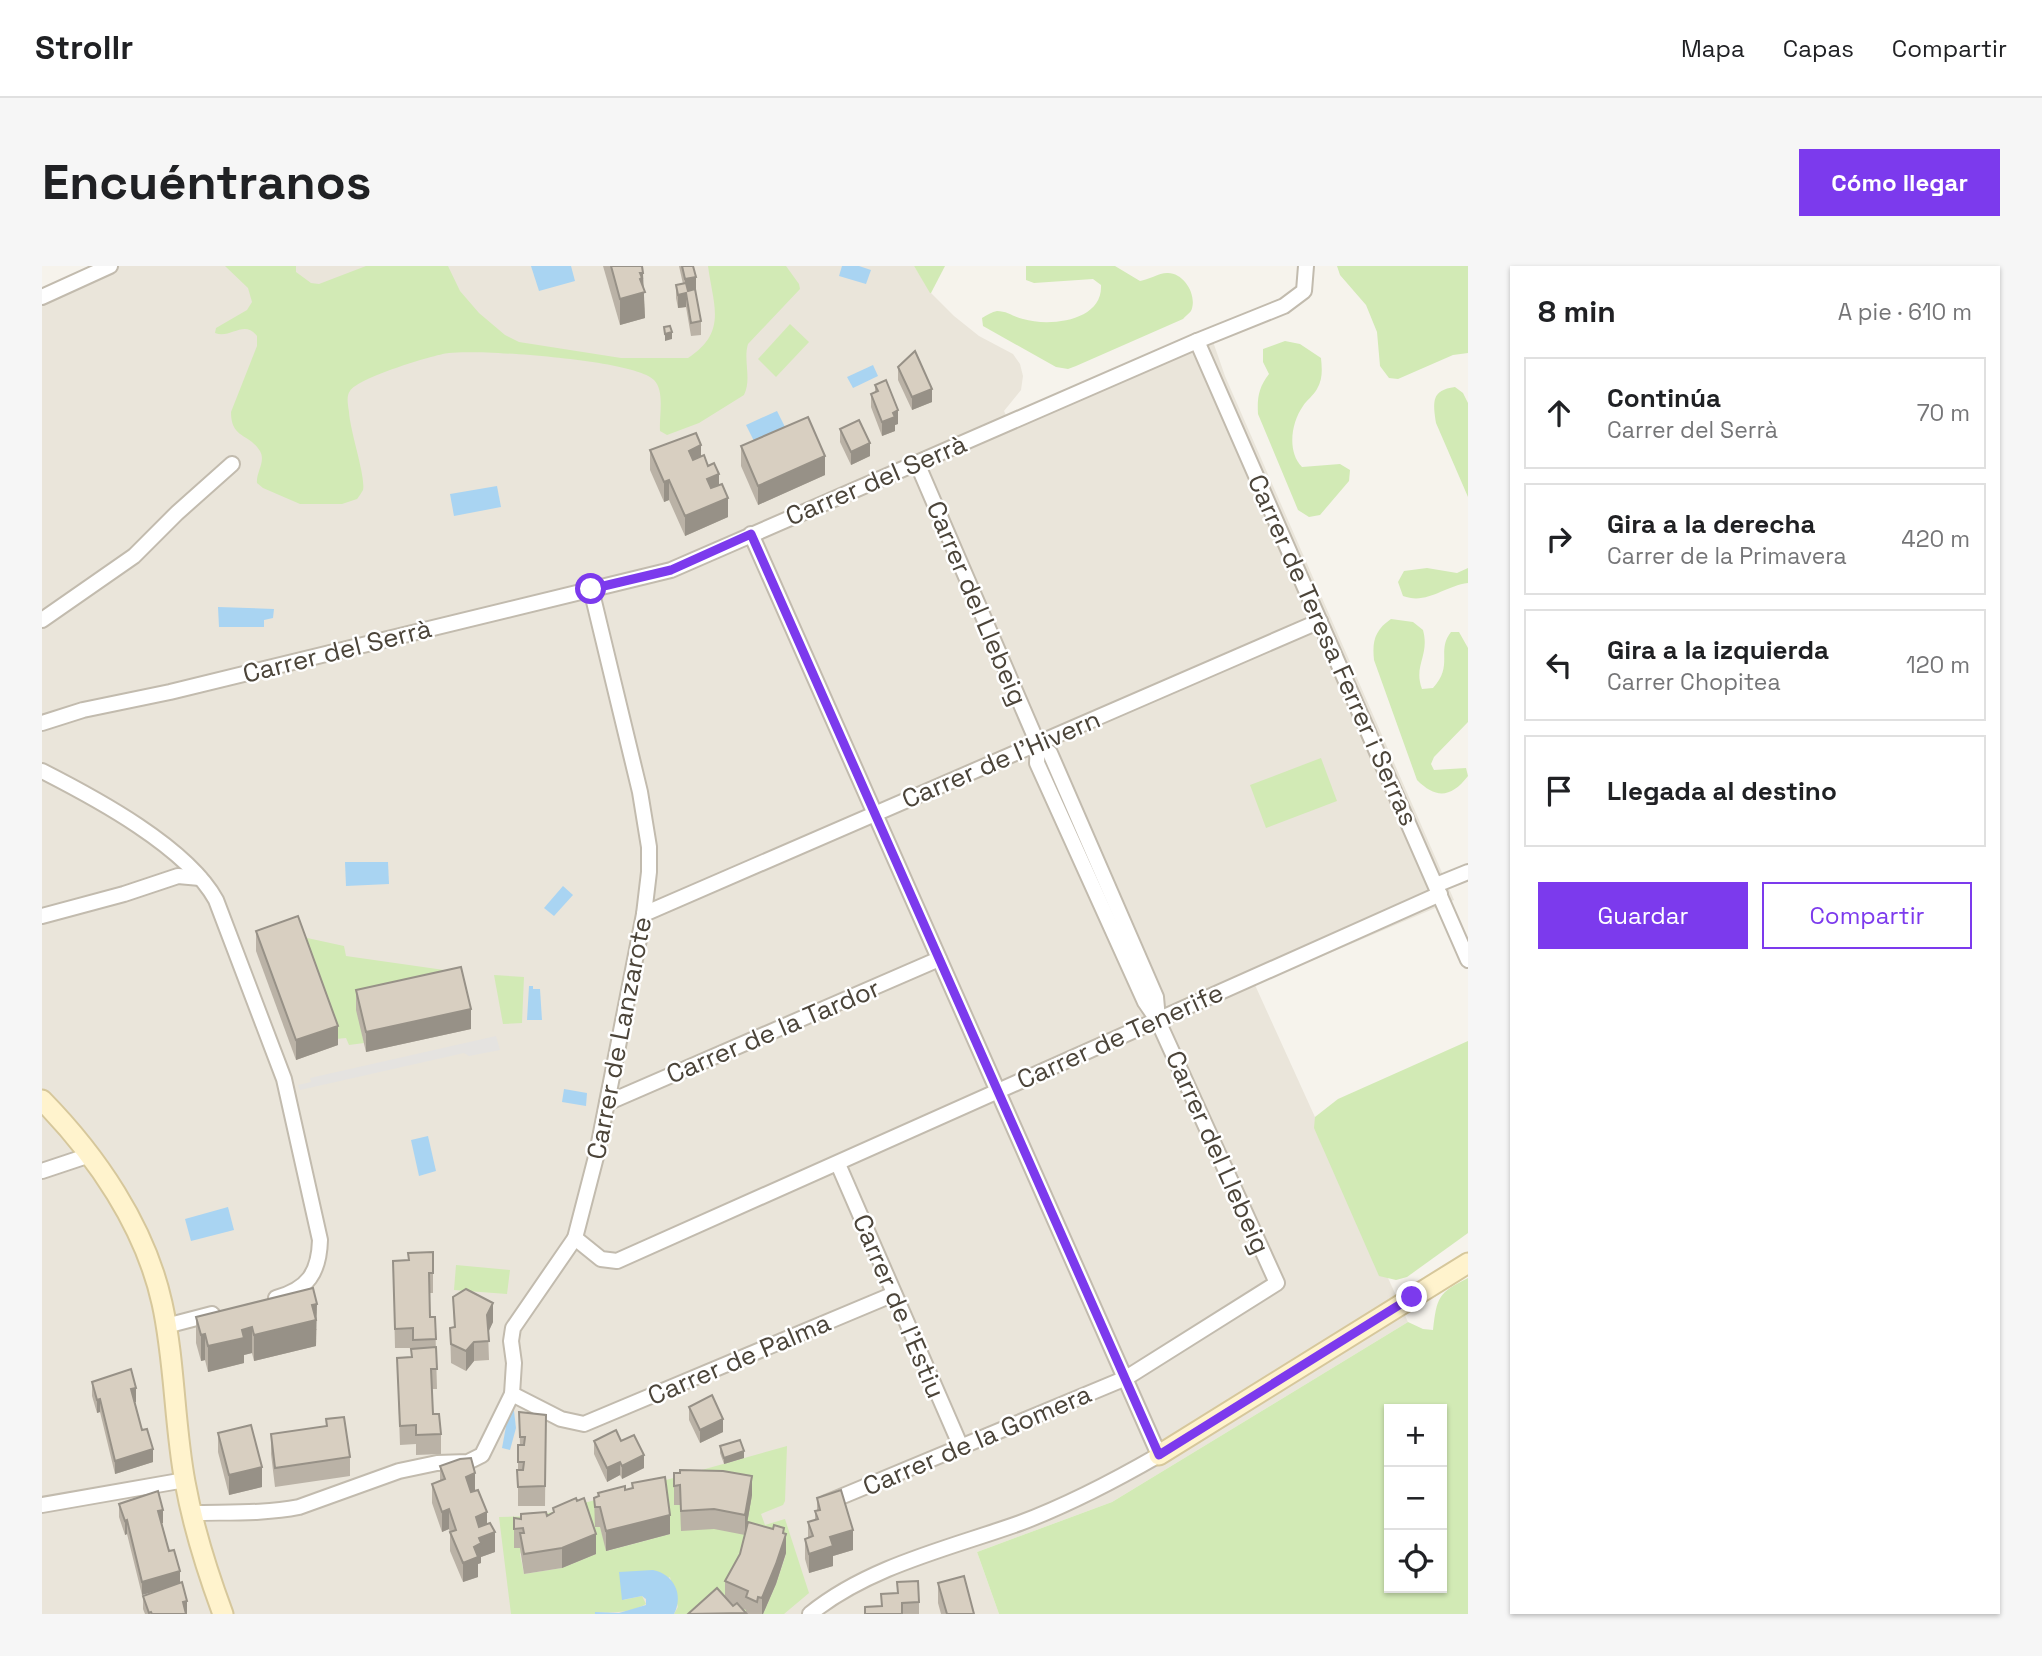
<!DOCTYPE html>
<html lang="es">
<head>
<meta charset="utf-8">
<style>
  body { margin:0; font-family:"Space Grotesk",sans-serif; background:#f6f6f6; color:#202124 }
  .controls { position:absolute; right:21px; bottom:21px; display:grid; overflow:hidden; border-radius:0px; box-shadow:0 2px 5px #0004 }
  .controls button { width:63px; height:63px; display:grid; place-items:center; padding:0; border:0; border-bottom:2px solid #e0e0e0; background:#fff; color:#202124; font:35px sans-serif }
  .stop { position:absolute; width:21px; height:21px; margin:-16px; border:5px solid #7c3aed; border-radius:50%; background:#fff }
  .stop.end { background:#7c3aed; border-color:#fff; box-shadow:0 2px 7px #0008 }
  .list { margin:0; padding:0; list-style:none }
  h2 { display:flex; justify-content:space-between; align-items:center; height:91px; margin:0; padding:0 28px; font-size:30px }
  h2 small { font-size:23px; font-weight:400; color:#757577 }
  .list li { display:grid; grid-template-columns:46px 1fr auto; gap:21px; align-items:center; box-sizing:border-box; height:112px; margin:0 14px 14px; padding:0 14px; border:2px solid #e0e0e0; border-radius:0px }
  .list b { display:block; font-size:26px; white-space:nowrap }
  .list p { margin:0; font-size:23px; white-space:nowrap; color:#757577 }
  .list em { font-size:23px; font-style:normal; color:#757577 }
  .actions { display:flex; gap:14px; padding:21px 28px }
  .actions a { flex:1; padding:16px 0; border:2px solid #7c3aed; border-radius:0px; text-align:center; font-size:24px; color:#7c3aed }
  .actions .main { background:#7c3aed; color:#fff }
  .icon { flex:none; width:38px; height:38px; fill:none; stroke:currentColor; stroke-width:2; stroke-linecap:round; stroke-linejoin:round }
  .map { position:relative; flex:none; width:1426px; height:1348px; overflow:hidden; border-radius:0px }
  header { display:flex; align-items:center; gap:42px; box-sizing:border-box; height:98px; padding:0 35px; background:#fff; border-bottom:2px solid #e0e0e0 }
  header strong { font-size:33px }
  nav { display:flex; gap:38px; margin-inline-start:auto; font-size:24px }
  .intro { display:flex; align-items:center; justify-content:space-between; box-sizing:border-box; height:168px; padding:0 42px }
  h1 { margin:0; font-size:49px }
  .button { padding:18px 32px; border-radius:0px; background:#7c3aed; color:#fff; font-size:24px; font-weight:700 }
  main { display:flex; gap:42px; padding:0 42px }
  aside { flex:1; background:#fff; border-radius:0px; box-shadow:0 2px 5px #0004 }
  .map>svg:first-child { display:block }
  .residential { fill:#eae5da }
  .green { fill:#d2eab5; fill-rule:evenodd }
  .parking { fill:#e5e3e0 }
  .water { fill:#a9d4f2 }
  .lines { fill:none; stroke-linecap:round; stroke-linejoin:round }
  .street-casing { stroke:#c2bbae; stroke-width:18 }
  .secondary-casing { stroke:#d6c79b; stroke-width:23 }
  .street { stroke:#fff; stroke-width:14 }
  .secondary { stroke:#fff3cd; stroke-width:19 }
  .wall { fill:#bab2a6 }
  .shaded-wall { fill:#979187 }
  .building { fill:#d8cfc1; stroke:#979187; stroke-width:2 }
  .route { stroke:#7c3aed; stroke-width:9 }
  .labels { text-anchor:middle; stroke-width:5; stroke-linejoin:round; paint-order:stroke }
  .street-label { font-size:26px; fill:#4b4439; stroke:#fff }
</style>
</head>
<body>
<header>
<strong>Strollr</strong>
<nav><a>Mapa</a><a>Capas</a><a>Compartir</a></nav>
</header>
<div class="intro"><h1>Encuéntranos</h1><a class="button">Cómo llegar</a></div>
<main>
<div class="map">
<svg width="1426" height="1348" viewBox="0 0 1426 1348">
  <rect width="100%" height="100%" fill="#f6f3ec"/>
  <!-- residential -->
  <path class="residential" d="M68,0H872L889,27L912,50L937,70L971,88L978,98L981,110L979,124L962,145L967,156L1168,67L1183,110L1412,634L1213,719L1366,1056L1070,1236L935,1286L957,1348H0V31Z"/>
  <!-- green -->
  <g class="green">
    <path d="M183,0H254V6L269,17L277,18L324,0H406L418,25L437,47L463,69L477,76L579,92H646C686,66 671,39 666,0H744L757,18L758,23L706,78C701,94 710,113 702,129L657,157L625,169L618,165C617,150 623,125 612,114C594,94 438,83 407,87C390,89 316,112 308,125C304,130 306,139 307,146C308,165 324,211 321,224C320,226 316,232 315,233L300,238H258L221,222L215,217C214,206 224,196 218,185C207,167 189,173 189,146L215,80V70C202,53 189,73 173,67L174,62L205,44L210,36L206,22Z"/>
    <path d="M872,0H903L889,27H888Z"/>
    <path d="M984,0H1073L1098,15C1106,14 1117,7 1125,7C1142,6 1156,30 1149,45C1147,48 1143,50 1141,53L1034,100L1026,103L1014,101L941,60L940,52C945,49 950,46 955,45C965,45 972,51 981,53C1008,61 1061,55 1059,19L1051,13L992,17L984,14Z"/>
    <path d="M1295,0H1426V87L1411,89L1356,113L1347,112L1338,100L1335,66L1324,39L1298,9Z"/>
    <path d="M748,58L767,76L734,111L716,93Z"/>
    <path d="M1243,75L1258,78L1279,92C1280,103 1281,113 1275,123C1271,130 1265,134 1261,140C1249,157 1245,186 1260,201L1298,198L1308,204L1307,215L1278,249L1267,251L1256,244L1216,148C1215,131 1217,121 1227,108L1221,96V83Z"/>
    <path d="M1413,121L1421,127L1426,137V231L1394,157C1391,136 1389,124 1413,121Z"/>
    <path d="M1385,302L1415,307L1426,302V317C1402,320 1385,339 1361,330L1356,316L1362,305Z"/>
    <path d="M1349,353L1371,356L1381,364C1388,390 1371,399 1380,423L1391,422C1412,399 1394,385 1409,366H1417L1426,382V456L1392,491L1389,498L1392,504L1424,502L1426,510C1409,532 1394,533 1375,514L1332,394C1330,375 1333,364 1349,353Z"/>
    <path d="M1279,492L1295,535L1224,562L1208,519Z"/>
    <path d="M256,670L302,680L304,690L416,706L315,744L322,777L307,779L304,772L294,773Z"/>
    <path d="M452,709L482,711L480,757L461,758Z"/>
    <path d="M1426,775V967L1365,1011L1354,1014L1337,1010L1272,862L1273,851L1296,833Z"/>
    <path d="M414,999L468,1004L465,1028L412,1024Z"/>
    <path d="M1426,1012V1348H957L935,1286L1070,1236L1366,1056L1381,1063L1391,1064C1395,1031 1396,1027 1426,1012ZM1400,1143V1322H1347V1143Z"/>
    <path d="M745,1180L743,1235L741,1239L719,1248L723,1259L743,1253L767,1327L742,1348H721L734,1318L744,1288L705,1348H632L636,1341L628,1311L581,1334L600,1330L604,1338C589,1347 570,1347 554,1346L553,1348H469L457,1251L496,1250ZM558,1261L628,1268L565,1285ZM473,1272L554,1288L520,1302L482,1308L478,1288L481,1282H472Z"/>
  </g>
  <!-- parking -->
  <path class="parking" d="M454,770L458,784L427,790L422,787L258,824L256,819L269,816L268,812Z"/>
  <!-- water -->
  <g class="water">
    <path d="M489,0H529L533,15L497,25Z"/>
    <path d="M800,0H817L829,4L824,18L797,10Z"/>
    <path d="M831,99L836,110L811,122L805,111Z"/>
    <path d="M735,145L743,161L712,175L704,159Z"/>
    <path d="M455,220L459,241L412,250L408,228Z"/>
    <path d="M176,341L232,343L231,352L222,354V361H177Z"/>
    <path d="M303,596H346L347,618L304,620Z"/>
    <path d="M521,620L531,629L512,650L502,642Z"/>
    <path d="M487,720H491V723H498L500,754H485Z"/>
    <path d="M522,823L545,827L544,840L520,836Z"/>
    <path d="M386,870L394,905L377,910L369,874Z"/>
    <path d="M186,941L192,964L149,975L143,953Z"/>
    <path d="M470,1128L474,1162L468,1184L460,1182Z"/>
    <path d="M611,1304C632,1308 642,1329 632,1348H553V1346L577,1347L604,1339V1333L600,1330L580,1334L577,1306Z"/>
  </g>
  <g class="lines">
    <!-- street casing -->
    <g class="street-casing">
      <g id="street">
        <path d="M0,31L68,0"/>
        <path d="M1155,75L1426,694"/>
        <path d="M709,268L1117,1189C1072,1215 1026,1239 978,1257C908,1282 827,1300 768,1348"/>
        <path d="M549,323L598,526L607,581V606L602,648L555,887L533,972L471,1062L469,1075L472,1097L470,1128L519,1153L542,1158L852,1028"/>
        <path d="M0,354L92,290L135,247L190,198"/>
        <path d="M0,457L41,444L128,426L629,304L1155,75L1242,40L1262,25L1264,0"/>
        <path d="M996,478L1008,487L1114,731L1116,753"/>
        <path d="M0,505C53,532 145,581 174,634L242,813L278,974C277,1007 266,1023 234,1032"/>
        <path d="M1394,619L1426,606"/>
        <path d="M602,648L1278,355"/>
        <path d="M0,650L82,628L136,610L158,612"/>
        <path d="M565,837L897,693"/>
        <path d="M796,898L919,1181"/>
        <path d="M0,905L48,889"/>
        <path d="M533,972L559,993L575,995L1398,628"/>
        <path d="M124,1060L170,1048"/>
        <path d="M784,1237L1084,1112L1235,1017L1116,755L1103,736L995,497L996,478L875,197"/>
        <path d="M0,1239L143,1214"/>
        <path d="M150,1247C186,1246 222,1248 257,1241L357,1205L395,1197L426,1196L440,1189L470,1128"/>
      </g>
    </g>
    <!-- secondary casing -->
    <g class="secondary-casing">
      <g id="secondary">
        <path d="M0,834C54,889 103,960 120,1037C133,1095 132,1157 143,1216C151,1260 165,1305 181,1348"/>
        <path d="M1117,1189L1426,997"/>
      </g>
    </g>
    <!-- street -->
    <use href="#street" class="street"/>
    <!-- secondary -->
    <use href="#secondary" class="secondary"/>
  </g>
  <!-- wall -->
  <g class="wall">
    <path d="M561,0H600L603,52L578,59Z"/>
    <path d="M637,0H651L653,24L659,55V69L649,70L644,41L636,42L634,32V19L641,18Z"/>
    <path d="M856,101L890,136L870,144L856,114Z"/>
    <path d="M833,119L856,158L853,159V165L840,170L829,141V128L833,126Z"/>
    <path d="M798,163L828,190L809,199L798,176Z"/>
    <path d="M699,180L783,209L716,239L699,200Z"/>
    <path d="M608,184L659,190L677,219L686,251L643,270L627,234L622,236L608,204Z"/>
    <path d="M214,665L296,779L254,794L214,685Z"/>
    <path d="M314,724L429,763L324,786L314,744Z"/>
    <path d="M351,995L391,1007V1027H387L388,1051H393L395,1123H390L391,1148L399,1168V1188L374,1189V1178L358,1179L355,1092L369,1091V1083L371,1082H353Z"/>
    <path d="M411,1031L451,1056L446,1066L447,1094L432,1095L424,1105L409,1097L408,1062L412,1061Z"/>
    <path d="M154,1051L275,1063L274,1064V1080L212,1095L210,1087L202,1089V1097L166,1106L163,1094L159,1095L154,1077Z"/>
    <path d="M50,1116L94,1136H93L100,1164L111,1196L73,1208L58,1146L55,1147L50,1130Z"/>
    <path d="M647,1141L681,1166L658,1177L647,1154Z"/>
    <path d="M477,1146L504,1149L503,1240H476V1179H478Z"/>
    <path d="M284,1153L308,1191V1210L233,1221L229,1188V1168L284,1160Z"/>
    <path d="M176,1167L220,1221L187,1229L176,1186Z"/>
    <path d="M552,1175H579L602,1202L580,1213L578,1209L565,1216L552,1188Z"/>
    <path d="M678,1180L702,1192L682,1198L678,1187Z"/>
    <path d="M398,1200L433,1225L445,1258L453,1286L439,1291V1297L436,1298V1311L421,1316L408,1285V1268L407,1263L400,1266L390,1237V1218L398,1215Z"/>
    <path d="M632,1207L710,1229L705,1258L742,1267L744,1287L734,1318L721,1348H704V1344L699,1342L646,1348L683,1331V1315L698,1288L703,1269L672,1263L639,1265L638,1239H632Z"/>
    <path d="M590,1217L628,1268L564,1285L558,1261H553L552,1232L590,1222Z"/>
    <path d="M775,1232L811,1284L791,1290V1300L767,1307L763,1293V1273L766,1272V1256L773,1254V1245H775Z"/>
    <path d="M77,1238L121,1257H120L127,1285L138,1317L145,1348H103L101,1343V1330L117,1324L100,1329L85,1268L83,1269L77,1251Z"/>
    <path d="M505,1250L554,1288L520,1302L482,1308L478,1282H472V1252L479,1253Z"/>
    <path d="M855,1316L877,1336V1348H823L839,1340L855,1327Z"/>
    <path d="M896,1317L932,1348H899L896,1337Z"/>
  </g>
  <!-- shaded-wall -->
  <g class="shaded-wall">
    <path d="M598,7H601L603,52L578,59V33Z"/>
    <path d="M654,11V24L643,27V13Z"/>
    <path d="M644,27V41L636,42V29Z"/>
    <path d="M630,66V73L623,75V68Z"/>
    <path d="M890,123V136L870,144V131Z"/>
    <path d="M856,144V158L853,159V165L840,170V156L851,147Z"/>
    <path d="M828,177V190L809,199V186Z"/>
    <path d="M659,179V199L647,204V185Z"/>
    <path d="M783,190V209L716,239V220Z"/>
    <path d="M677,208V228L665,233V213Z"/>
    <path d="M627,214V234L622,236V216Z"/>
    <path d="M686,232V251L643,270V250Z"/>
    <path d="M429,743V763L324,786V766Z"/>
    <path d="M296,760V779L254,794V774Z"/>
    <path d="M451,1037V1056L445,1069V1049Z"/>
    <path d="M275,1038L274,1080L212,1095V1069L270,1039Z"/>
    <path d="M210,1061V1087L202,1089V1097L166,1106V1080L200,1064Z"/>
    <path d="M163,1068V1094L159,1095V1069Z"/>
    <path d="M432,1076V1095L424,1105V1085Z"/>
    <path d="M94,1122V1136L89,1137V1123Z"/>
    <path d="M58,1133V1146L55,1147V1134Z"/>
    <path d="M681,1153V1166L658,1177V1164Z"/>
    <path d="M111,1183V1196L73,1208V1195Z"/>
    <path d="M702,1185V1192L682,1198V1192Z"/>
    <path d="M602,1189V1202L580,1213V1200Z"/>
    <path d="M578,1196V1209L565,1216V1202Z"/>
    <path d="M220,1201V1221L187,1229V1209Z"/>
    <path d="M433,1207V1227L424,1230V1211Z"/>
    <path d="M710,1210V1229L703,1269V1249Z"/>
    <path d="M407,1243V1263L400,1266V1246Z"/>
    <path d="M121,1244V1257L116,1258V1245Z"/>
    <path d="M445,1246V1266L434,1271V1251Z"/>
    <path d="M628,1249V1268L564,1285V1265Z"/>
    <path d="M85,1254V1268L83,1269V1255Z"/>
    <path d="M742,1262V1273L744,1268V1287L734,1318L721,1348H720V1332Z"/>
    <path d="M811,1264V1284L791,1290V1300L767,1307V1288L788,1271Z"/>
    <path d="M453,1266V1286L439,1291V1297L436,1298V1311L421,1316V1297L437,1272Z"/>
    <path d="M554,1268V1288L520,1302V1282Z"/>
    <path d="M138,1305V1318L100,1329V1316Z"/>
    <path d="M145,1335V1348H141V1336Z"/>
  </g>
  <!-- building -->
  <g class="building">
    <path d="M569,0H600L601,7H598L600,12L598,13L603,26L578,33Z"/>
    <path d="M640,0H651L654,11L643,13Z"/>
    <path d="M644,17L646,25L653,23L659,55L649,57L644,27L636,29L634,19Z"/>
    <path d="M628,60L630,66L623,68L622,61Z"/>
    <path d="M873,85L890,123L870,131L856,101Z"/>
    <path d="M844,114L856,144L851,147L853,151L840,156L829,128L836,125L833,119Z"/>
    <path d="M766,151L783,190L716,220L699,180Z"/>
    <path d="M817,154L828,177L809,186L798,163Z"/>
    <path d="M654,167L659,179L647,185L651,194L662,189L666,200L672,197L677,208L665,213L669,222L680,218L686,232L643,250L627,214L622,216L608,184Z"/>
    <path d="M256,650L296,760L254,774L214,665Z"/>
    <path d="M419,701L429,743L324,766L314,724Z"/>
    <path d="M391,986V1007H387L388,1051H393L394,1073L371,1074V1062L353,1063L351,995L367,994L366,987Z"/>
    <path d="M271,1022L275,1038L270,1039L274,1054L212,1069L210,1061L200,1064L202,1072L166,1080L163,1068L159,1069L154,1051Z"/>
    <path d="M424,1023L451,1037L445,1049L447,1075L432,1076L424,1085L409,1078L408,1062L413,1061L411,1031Z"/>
    <path d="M394,1081L395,1103H389L391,1148H397L399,1168L374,1169V1159L358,1160L355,1092L370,1091L369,1083Z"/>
    <path d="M89,1103L94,1122L89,1123L100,1164L105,1163L111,1183L73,1195L58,1133L55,1134L50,1116Z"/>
    <path d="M670,1129L681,1153L658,1164L647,1141Z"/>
    <path d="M477,1146L504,1149L503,1220L476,1221L475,1204H481L482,1196H476V1179H482L483,1171H478Z"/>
    <path d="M302,1151L308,1191L233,1202L229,1168L285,1160L284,1153Z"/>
    <path d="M209,1159L220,1201L187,1209L176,1167Z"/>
    <path d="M574,1164L579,1175L592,1169L602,1189L580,1200L578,1196L565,1202L552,1175Z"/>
    <path d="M698,1174L702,1185L682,1192L678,1180Z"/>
    <path d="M429,1192L433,1207L424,1211L429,1226L436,1224L445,1246L434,1251L437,1261L448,1257L453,1266L437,1272L439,1277L432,1281L436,1291L421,1297L408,1266L414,1264L407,1243L400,1246L390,1218L403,1213L398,1200L418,1193Z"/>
    <path d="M638,1204L681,1205L710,1210L703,1249L672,1243L639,1245L638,1219L632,1220V1207H638Z"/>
    <path d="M623,1211L628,1249L564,1265L558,1241H553L552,1232L557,1230L556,1227L583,1220V1224L591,1222L590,1217Z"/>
    <path d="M799,1224L811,1264L788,1271L791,1280L767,1288L763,1273L771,1270L766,1256L776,1253L773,1245L778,1244L775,1232Z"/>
    <path d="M116,1225L121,1244L116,1245L127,1285L132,1284L138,1305L100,1316L85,1254L83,1255L77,1238Z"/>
    <path d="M534,1232L535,1235L542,1232L554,1268L520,1282L482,1288L478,1267H482L481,1262L472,1263V1252L479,1253V1248L504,1246L505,1250L512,1246L511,1242Z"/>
    <path d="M706,1256L731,1263L732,1259L742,1262L741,1267L744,1268L734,1298L720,1332L716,1331L715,1336L704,1331L706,1325L683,1315L698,1288Z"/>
    <path d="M922,1310L932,1348H905L896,1317Z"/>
    <path d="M876,1315L877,1336L860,1337V1348H823V1341L840,1340L839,1328L856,1327L855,1316Z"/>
    <path d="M140,1316L145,1335L141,1336L144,1348H110L109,1346L107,1347L101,1330Z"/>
    <path d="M675,1322L691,1340L695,1337L704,1347L646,1348Z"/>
  </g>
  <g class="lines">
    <!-- route -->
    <path class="route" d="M549,323L629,304L709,268L1117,1189L1370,1031"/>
  </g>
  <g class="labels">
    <!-- street labels -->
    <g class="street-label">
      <text transform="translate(834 214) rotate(-23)" y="9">Carrer del Serrà</text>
      <text transform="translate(935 337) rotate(67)" y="9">Carrer del Llebeig</text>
      <text transform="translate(1291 384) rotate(66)" y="9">Carrer de Teresa Ferrer i Serras</text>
      <text transform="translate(295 385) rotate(-14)" y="9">Carrer del Serrà</text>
      <text transform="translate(959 493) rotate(-23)" y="9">Carrer de l'Hivern</text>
      <text transform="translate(731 765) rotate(-23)" y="9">Carrer de la Tardor</text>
      <text transform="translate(1078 770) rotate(-24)" y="9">Carrer de Tenerife</text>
      <text transform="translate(577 772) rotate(-79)" y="9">Carrer de Lanzarote</text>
      <text transform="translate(1176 886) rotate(66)" y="9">Carrer del Llebeig</text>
      <text transform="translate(857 1040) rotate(67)" y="9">Carrer de l'Estiu</text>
      <text transform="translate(697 1093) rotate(-23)" y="9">Carrer de Palma</text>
      <text transform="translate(935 1174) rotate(-23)" y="9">Carrer de la Gomera</text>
    </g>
  </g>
</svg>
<div class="controls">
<button>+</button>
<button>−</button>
<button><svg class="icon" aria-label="locate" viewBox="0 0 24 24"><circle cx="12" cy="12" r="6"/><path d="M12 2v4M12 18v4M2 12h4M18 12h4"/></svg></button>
</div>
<div class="stop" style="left:549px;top:323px"></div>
<div class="stop end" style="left:1370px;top:1031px"></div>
</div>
<aside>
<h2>8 min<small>A pie · 610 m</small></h2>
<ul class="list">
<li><svg class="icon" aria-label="ahead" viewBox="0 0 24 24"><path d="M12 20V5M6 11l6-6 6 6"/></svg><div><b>Continúa</b><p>Carrer del Serrà</p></div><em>70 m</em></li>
<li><svg class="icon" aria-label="right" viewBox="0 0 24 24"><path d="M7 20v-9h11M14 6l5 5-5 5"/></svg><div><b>Gira a la derecha</b><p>Carrer de la Primavera</p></div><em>420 m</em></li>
<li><svg class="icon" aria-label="left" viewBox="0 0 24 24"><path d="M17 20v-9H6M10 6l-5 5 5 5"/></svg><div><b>Gira a la izquierda</b><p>Carrer Chopitea</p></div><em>120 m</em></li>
<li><svg class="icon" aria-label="arrive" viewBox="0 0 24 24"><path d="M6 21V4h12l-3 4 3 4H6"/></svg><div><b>Llegada al destino</b></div></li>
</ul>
<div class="actions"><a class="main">Guardar</a><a>Compartir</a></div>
</aside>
</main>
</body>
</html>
